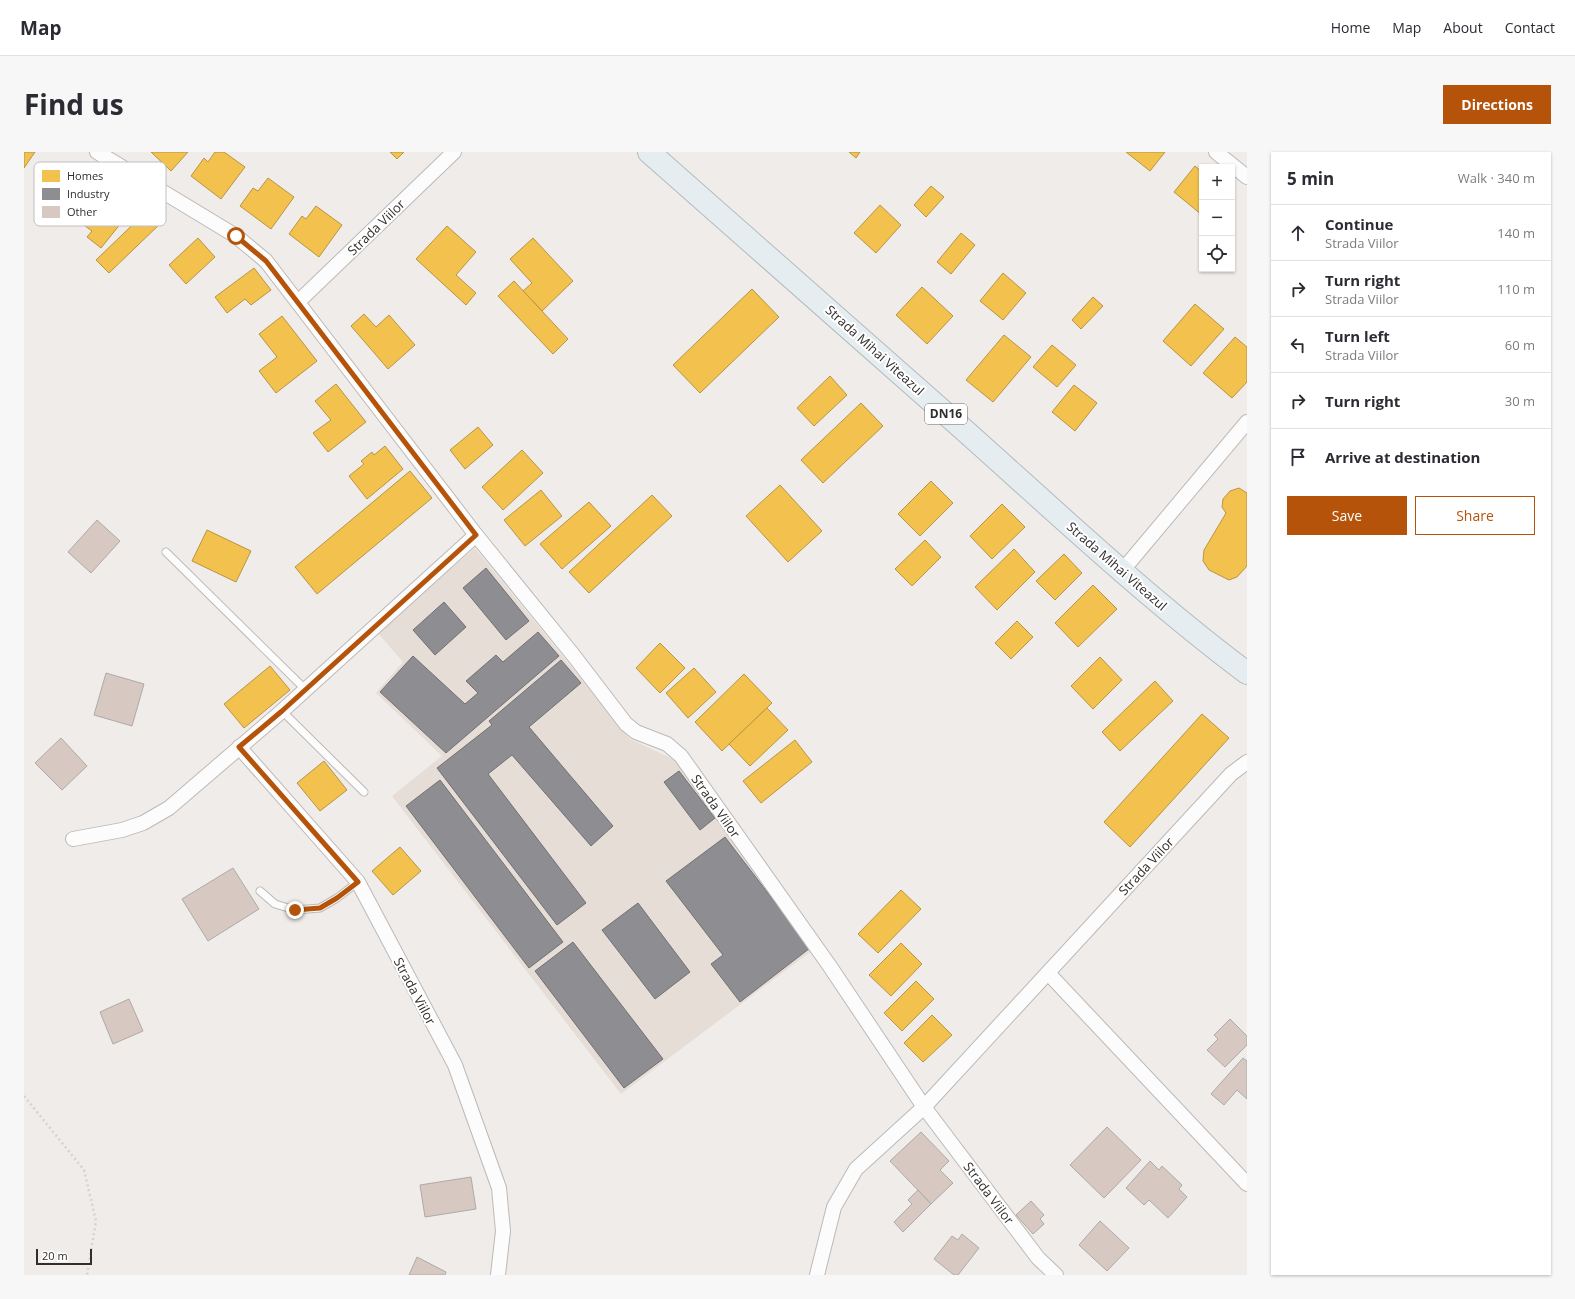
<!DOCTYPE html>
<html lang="en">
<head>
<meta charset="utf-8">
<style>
  body { margin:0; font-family:"Open Sans",sans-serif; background:#f7f7f7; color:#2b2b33 }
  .controls { position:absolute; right:12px; top:12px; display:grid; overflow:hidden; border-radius:0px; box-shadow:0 1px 3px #0004 }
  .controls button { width:36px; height:36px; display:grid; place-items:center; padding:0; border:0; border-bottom:1px solid #e1e1e2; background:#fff; color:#2b2b33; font:20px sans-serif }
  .scale { position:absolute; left:12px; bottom:10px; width:56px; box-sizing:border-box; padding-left:4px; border:2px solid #312e2c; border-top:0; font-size:11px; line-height:14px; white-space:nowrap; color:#312e2c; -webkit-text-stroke:3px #fff; paint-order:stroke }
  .stop { position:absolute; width:12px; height:12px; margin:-9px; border:3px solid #b45309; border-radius:50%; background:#fff }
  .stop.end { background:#b45309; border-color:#fff; box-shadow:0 1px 4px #0008 }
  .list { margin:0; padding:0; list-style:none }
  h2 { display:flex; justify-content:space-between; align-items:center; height:52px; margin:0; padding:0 16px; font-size:17px }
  h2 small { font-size:13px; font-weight:400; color:#7c7c81 }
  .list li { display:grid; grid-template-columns:26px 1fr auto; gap:12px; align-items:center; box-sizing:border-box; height:56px; padding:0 16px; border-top:1px solid #e1e1e2 }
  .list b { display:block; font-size:15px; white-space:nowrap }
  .list p { margin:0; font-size:13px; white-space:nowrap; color:#7c7c81 }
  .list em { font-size:13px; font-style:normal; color:#7c7c81 }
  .actions { display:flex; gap:8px; padding:12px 16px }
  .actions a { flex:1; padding:9px 0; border:1px solid #b45309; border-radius:0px; text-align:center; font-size:14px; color:#b45309 }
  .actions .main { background:#b45309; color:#fff }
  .icon { flex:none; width:22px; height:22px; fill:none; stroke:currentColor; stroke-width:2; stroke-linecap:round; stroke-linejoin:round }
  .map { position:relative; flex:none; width:1223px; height:1123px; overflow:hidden; border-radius:0px }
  header { display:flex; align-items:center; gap:24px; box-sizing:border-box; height:56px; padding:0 20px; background:#fff; border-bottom:1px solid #e1e1e2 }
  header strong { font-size:19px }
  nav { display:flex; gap:22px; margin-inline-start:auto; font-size:14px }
  .intro { display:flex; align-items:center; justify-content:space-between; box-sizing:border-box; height:96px; padding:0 24px }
  h1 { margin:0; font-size:28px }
  .button { padding:10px 18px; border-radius:0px; background:#b45309; color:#fff; font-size:14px; font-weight:700 }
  main { display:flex; gap:24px; padding:0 24px }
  aside { flex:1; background:#fff; border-radius:0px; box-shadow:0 1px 3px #0004 }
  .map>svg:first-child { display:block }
  .built { fill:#e6ddd7 }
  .homes { fill:#f2c14e; stroke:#b89544 }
  .industry { fill:#8d8d92; stroke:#717073 }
  .building { fill:#d7c9c1; stroke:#acaaa8 }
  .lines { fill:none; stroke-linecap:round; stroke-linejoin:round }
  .service-casing { stroke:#bcb9b8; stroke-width:9 }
  .minor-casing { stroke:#bcb9b8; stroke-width:16 }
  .trunk-casing { stroke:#b2bbbe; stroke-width:24 }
  .path { stroke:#d5d3d2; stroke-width:2.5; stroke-dasharray:2 3; stroke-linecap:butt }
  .service { stroke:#fdfcfc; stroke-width:7 }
  .minor { stroke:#fdfcfc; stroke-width:14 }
  .trunk { stroke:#e6edf0; stroke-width:22 }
  .route { stroke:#b45309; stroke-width:5 }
  .labels { text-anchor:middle; stroke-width:4; stroke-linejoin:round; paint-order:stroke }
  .shield { fill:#fff; stroke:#6f6d6b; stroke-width:1 }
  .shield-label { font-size:12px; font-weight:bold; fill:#312e2c }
  .street-label { font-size:13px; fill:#312e2c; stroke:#fff }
  .key { fill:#fff; stroke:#c1c0c0; stroke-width:1 }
  .key-label { font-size:11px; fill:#312e2c }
</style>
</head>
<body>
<header>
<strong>Map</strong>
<nav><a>Home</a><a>Map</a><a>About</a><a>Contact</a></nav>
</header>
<div class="intro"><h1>Find us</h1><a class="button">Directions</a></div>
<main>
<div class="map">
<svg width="1223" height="1123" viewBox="0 0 1223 1123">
  <rect width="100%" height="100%" fill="#efece9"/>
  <!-- built -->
  <path class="built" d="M451,396L606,587L651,608L790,797L597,942L368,644L418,604L352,541L379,510L353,480Z"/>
  <!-- homes -->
  <g class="homes">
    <path d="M0,0H11L0,16Z"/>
    <path d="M127,0H164L147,19Z"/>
    <path d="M191,0H200L221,15L197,47L167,24L180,6L184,10Z"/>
    <path d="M366,0H380L373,7Z"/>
    <path d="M825,0H836L832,6Z"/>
    <path d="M1102,0H1141L1126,19Z"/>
    <path d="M1171,14L1178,20V63L1150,40Z"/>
    <path d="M244,26L270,45L247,77L216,54L229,36L234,39Z"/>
    <path d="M907,34L920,45L902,65L890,53Z"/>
    <path d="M90,38L110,55L77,96L63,85L68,79L61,74Z"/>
    <path d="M856,53L877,73L852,101L830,81Z"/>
    <path d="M292,54L318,73L295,105L265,82L278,64L282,67Z"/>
    <path d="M126,56L139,69L85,121L72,108Z"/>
    <path d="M423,74L452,100L432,123L452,141L442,153L392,107Z"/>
    <path d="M937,81L951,93L927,122L913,110Z"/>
    <path d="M174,86L191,105L162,132L145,113Z"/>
    <path d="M509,86L549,129L518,159L499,139L508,131L486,107Z"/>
    <path d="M230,116L247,138L227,153L221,147L203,161L191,145Z"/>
    <path d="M979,121L1002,141L979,168L956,149Z"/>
    <path d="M490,129L544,187L529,202L474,144Z"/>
    <path d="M898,135L929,164L903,192L872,163Z"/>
    <path d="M728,137L755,165L676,241L649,213Z"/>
    <path d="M1069,145L1079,154L1057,177L1048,168Z"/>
    <path d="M1171,152L1200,177L1167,214L1139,189Z"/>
    <path d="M340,162L352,175L365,163L391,193L364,217L327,174Z"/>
    <path d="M258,164L293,209L252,241L235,219L253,205L235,182Z"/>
    <path d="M980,183L1007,205L969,250L942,228Z"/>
    <path d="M1211,185L1223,195V230L1208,246L1179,221Z"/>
    <path d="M1028,193L1052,213L1033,235L1009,215Z"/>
    <path d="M806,224L823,243L790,274L773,256Z"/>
    <path d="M312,232L342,270L304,300L289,281L307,268L291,249Z"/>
    <path d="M1050,233L1073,251L1051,279L1028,260Z"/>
    <path d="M837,251L859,274L799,331L777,308Z"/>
    <path d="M454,275L469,293L441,317L426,298Z"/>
    <path d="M361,294L379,317L343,347L325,324L340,312L337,309L348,300L350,303Z"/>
    <path d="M498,298L519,321L479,358L458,335Z"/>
    <path d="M386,319L408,346L293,442L271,415Z"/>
    <path d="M907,329L929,351L896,384L874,362Z"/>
    <path d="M756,333L798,379L764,410L722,364Z"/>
    <path d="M1215,336L1223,341V414L1213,425L1205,428L1185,418L1179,409L1180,398L1202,361L1198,355L1199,347L1206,339Z"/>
    <path d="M517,338L538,364L501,394L480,368Z"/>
    <path d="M628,343L648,364L565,441L545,420Z"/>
    <path d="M565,350L587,374L538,417L516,392Z"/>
    <path d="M978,352L1001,375L968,407L946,384Z"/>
    <path d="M183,378L227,399L212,430L168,409Z"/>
    <path d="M901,388L917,405L888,434L871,417Z"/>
    <path d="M990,397L1011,420L973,458L951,435Z"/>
    <path d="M1040,402L1058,421L1031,448L1012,429Z"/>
    <path d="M1069,433L1093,457L1054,495L1031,471Z"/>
    <path d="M993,469L1009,485L987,507L971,491Z"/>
    <path d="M636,491L661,516L636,541L612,516Z"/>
    <path d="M1076,505L1098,528L1069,557L1047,534Z"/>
    <path d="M246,514L266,538L220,576L200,552Z"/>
    <path d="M670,516L692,540L664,566L642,541Z"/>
    <path d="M720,522L748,551L698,599L671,570Z"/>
    <path d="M1131,529L1149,549L1096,599L1078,580Z"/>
    <path d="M743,556L764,578L726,614L705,592Z"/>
    <path d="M1178,562L1205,586L1106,695L1080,670Z"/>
    <path d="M771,588L788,610L737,651L719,629Z"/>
    <path d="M300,609L323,638L296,659L273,631Z"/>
    <path d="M376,695L397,719L369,743L348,719Z"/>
    <path d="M877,738L897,757L854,801L834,782Z"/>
    <path d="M877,791L898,812L867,844L845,823Z"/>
    <path d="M892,829L910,847L878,879L860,861Z"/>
    <path d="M908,863L928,883L899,910L880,891Z"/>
  </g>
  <!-- industry -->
  <g class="industry">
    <path d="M462,416L505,469L482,488L439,436Z"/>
    <path d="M420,450L442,475L411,503L389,478Z"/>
    <path d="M514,480L535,504L422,601L356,540L389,504L441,552L454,541L442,529L472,503L479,510Z"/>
    <path d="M537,508L557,531L505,575L589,674L567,694L488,603L464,622L562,751L533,773L413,616L468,573L465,569Z"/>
    <path d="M655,619L691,666L676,678L640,630Z"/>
    <path d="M416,628L539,790L505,816L382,654Z"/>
    <path d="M701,685L786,796L716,850L687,812L699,803L642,729Z"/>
    <path d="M614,751L666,820L631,847L578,778Z"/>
    <path d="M549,790L639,907L600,936L511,819Z"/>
  </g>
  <!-- building -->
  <g class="building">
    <path d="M73,368L96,389L67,421L44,400Z"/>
    <path d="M82,521L120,532L108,574L70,563Z"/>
    <path d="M37,586L63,614L38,638L11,611Z"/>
    <path d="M209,716L235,757L184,789L158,747Z"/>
    <path d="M105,847L119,879L89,892L76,860Z"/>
    <path d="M1206,867L1223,884V893L1201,915L1183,898L1194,887L1190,883Z"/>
    <path d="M1219,906L1223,909V947L1213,938L1200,953L1187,942Z"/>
    <path d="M1083,975L1117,1008L1080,1046L1046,1013Z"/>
    <path d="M897,980L925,1009L916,1018L929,1031L907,1052L866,1009Z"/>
    <path d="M1126,1009L1135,1018L1138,1014L1158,1033L1155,1037L1163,1045L1144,1066L1125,1048L1120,1053L1102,1036Z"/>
    <path d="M447,1025L452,1057L401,1065L396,1033Z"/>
    <path d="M894,1038L907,1052L879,1080L870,1070L888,1052L884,1048Z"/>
    <path d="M1007,1049L1020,1063L1016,1067L1020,1072L1009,1082L992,1063Z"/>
    <path d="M1076,1069L1105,1096L1083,1119L1055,1093Z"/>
    <path d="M938,1082L955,1096L934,1123H930L910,1107L928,1084L934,1088Z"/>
    <path d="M393,1105L422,1120L421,1123H385Z"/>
  </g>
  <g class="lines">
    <!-- service casing -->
    <g class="service-casing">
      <g id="service">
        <path d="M142,400L281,537"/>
        <path d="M258,559L340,640"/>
        <path d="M236,739L251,752L271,758L296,756L313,746L334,730"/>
      </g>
    </g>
    <!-- minor casing -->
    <g class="minor-casing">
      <g id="minor">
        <path d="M73,0L212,84L242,109L452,383L550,504L602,572L612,580L643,592L657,604L805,813L900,955L1014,1106L1032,1123"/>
        <path d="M1192,0L1223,25"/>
        <path d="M274,150L430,0"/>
        <path d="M1098,419L1223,270"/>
        <path d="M215,595L334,730L431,913L475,1036L479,1079L474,1123"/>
        <path d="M49,687L98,678L119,671L145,656L258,559L452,383"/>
        <path d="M1024,821L1223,1032"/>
        <path d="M793,1123L810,1055L832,1017L900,955L1207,622L1223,610"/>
      </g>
    </g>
    <!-- trunk casing -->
    <g class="trunk-casing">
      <path id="trunk" d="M625,0C730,92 835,184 939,277C1032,360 1123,446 1223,521"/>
    </g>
    <!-- path -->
    <path class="path" d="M0,944L60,1018L72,1069L63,1123"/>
    <!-- service -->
    <use href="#service" class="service"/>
    <!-- minor -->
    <use href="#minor" class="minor"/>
    <!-- trunk -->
    <use href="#trunk" class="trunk"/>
  </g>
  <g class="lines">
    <!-- route -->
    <path class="route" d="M212,84L242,109L452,383L258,559L215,595L334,730L313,746L296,756L271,758"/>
  </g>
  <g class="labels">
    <!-- shield labels -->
    <rect class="shield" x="901" y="252" width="42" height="20" rx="3"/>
    <g class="shield-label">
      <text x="922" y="266">DN16</text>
    </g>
    <!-- street labels -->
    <g class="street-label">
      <text transform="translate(352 75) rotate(-44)" y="5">Strada Viilor</text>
      <text transform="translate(851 198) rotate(42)" y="5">Strada Mihai Viteazul</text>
      <text transform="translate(1093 414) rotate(41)" y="5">Strada Mihai Viteazul</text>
      <text transform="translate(692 654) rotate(55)" y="5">Strada Viilor</text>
      <text transform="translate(1122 714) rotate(-47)" y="5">Strada Viilor</text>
      <text transform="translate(391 839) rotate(62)" y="5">Strada Viilor</text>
      <text transform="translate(965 1041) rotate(53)" y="5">Strada Viilor</text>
    </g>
  </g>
  <!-- legend -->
  <rect x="10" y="10" width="132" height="64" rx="6" class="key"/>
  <rect x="18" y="18" width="18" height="12" fill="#f2c14e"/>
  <rect x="18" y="36" width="18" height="12" fill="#8d8d92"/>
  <rect x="18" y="54" width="18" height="12" fill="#d7c9c1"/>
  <g class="key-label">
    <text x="43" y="28">Homes</text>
    <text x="43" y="46">Industry</text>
    <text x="43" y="64">Other</text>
  </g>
</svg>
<div class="controls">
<button>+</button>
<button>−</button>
<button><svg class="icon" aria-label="locate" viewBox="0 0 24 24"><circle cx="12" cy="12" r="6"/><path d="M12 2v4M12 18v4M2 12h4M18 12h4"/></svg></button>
</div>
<div class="scale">20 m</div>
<div class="stop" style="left:212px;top:84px"></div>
<div class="stop end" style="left:271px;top:758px"></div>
</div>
<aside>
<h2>5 min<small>Walk · 340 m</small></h2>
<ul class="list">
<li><svg class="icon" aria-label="ahead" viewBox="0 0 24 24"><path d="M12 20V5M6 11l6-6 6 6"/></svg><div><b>Continue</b><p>Strada Viilor</p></div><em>140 m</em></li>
<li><svg class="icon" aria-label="right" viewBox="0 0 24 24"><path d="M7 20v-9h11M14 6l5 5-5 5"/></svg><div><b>Turn right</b><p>Strada Viilor</p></div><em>110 m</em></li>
<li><svg class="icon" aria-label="left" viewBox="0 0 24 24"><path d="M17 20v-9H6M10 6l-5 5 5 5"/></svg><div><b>Turn left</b><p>Strada Viilor</p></div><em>60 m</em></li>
<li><svg class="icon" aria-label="right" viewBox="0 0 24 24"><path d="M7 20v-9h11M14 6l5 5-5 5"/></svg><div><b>Turn right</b></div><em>30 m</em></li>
<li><svg class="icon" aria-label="arrive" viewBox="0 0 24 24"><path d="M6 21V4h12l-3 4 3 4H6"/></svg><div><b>Arrive at destination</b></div></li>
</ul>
<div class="actions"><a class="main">Save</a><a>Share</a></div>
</aside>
</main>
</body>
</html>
